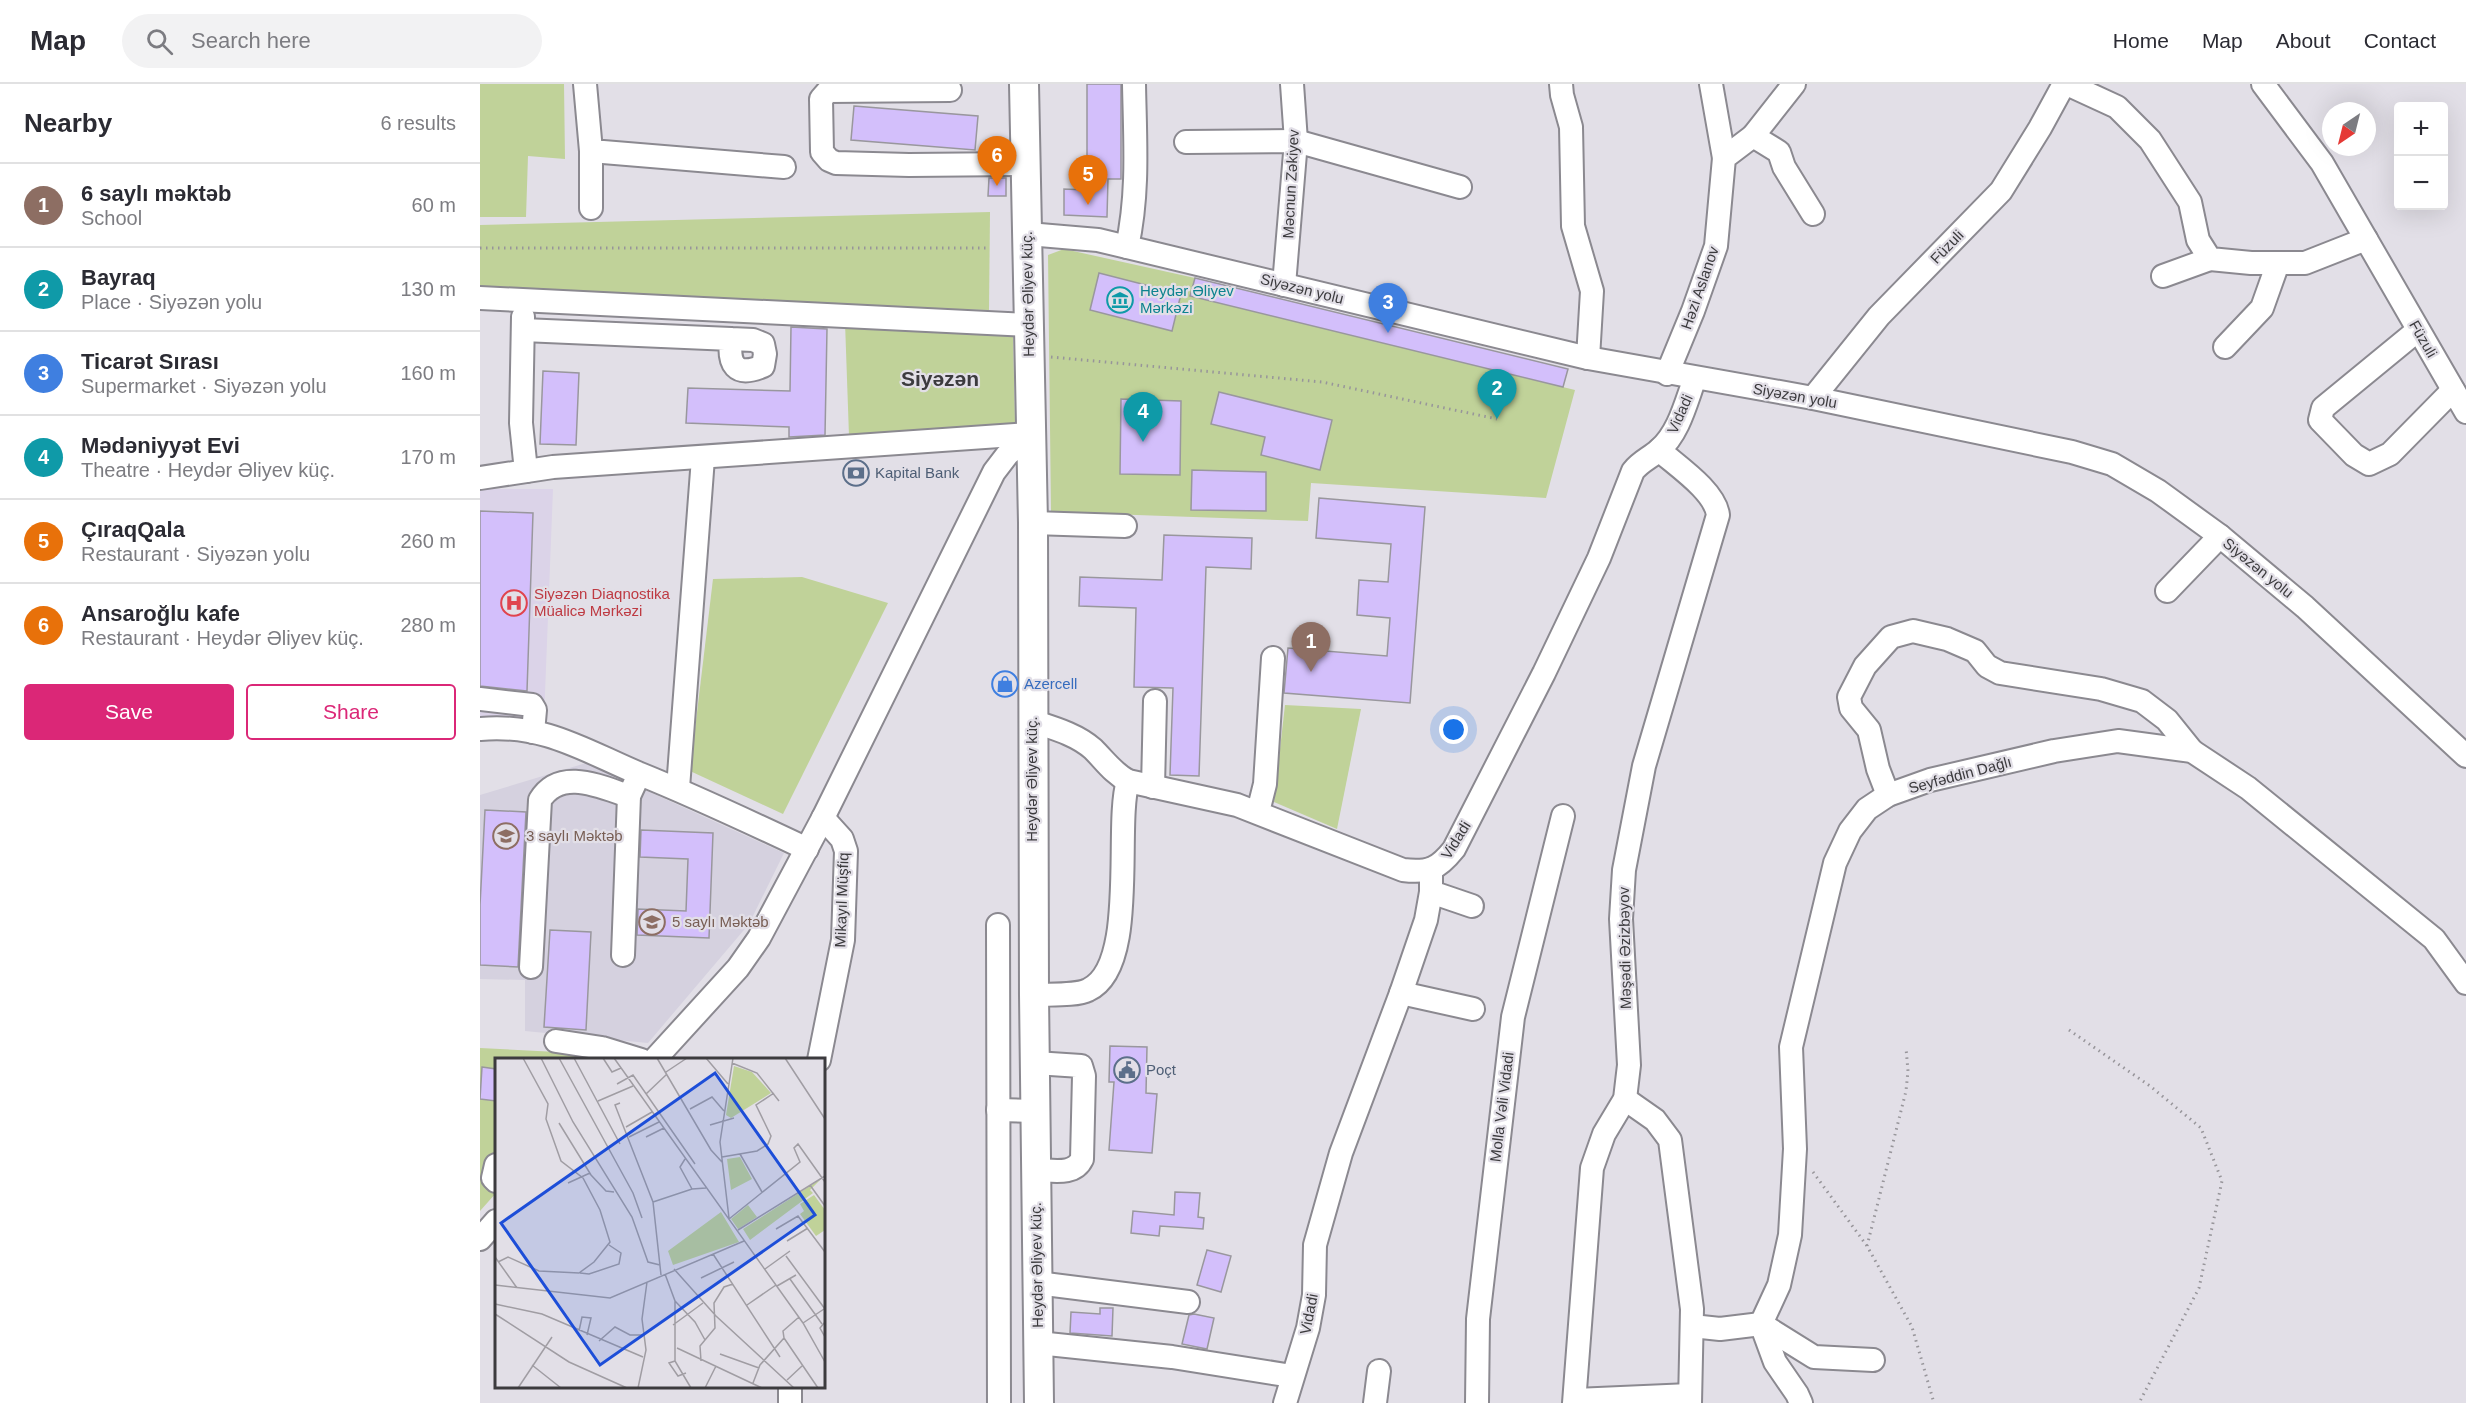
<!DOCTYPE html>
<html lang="en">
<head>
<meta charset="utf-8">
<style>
  body { margin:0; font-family:Helvetica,sans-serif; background:#f2f2f3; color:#2b2b33 }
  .controls { position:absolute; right:18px; top:18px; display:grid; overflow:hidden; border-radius:6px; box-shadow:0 6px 24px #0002 }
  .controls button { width:54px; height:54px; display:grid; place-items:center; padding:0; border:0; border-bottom:2px solid #e1e1e2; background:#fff; color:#2b2b33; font:30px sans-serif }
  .compass { position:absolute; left:1842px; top:18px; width:54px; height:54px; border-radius:50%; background:#fff; box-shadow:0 6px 24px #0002; rotate:215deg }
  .you { position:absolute; left:974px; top:646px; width:21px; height:21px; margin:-15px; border:4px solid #fff; border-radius:50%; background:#1a73e8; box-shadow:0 0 0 9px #1a73e833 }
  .badge { display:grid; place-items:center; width:39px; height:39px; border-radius:50%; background:#db2777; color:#fff; font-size:20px; font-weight:700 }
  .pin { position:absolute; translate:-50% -50px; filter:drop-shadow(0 2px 3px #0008) }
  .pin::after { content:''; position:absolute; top:32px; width:21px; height:18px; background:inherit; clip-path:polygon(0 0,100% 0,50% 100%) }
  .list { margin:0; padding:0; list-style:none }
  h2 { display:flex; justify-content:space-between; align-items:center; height:78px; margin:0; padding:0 24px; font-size:26px }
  h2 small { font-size:20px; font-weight:400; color:#7c7c81 }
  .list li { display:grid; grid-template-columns:39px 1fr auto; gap:18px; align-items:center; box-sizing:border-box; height:84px; padding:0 24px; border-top:2px solid #e1e1e2 }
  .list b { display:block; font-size:22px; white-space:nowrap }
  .list p { margin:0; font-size:20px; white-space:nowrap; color:#7c7c81 }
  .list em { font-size:20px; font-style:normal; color:#7c7c81 }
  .actions { display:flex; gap:12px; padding:18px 24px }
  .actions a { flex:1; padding:14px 0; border:2px solid #db2777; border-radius:6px; text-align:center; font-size:21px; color:#db2777 }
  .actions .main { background:#db2777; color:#fff }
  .icon { flex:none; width:33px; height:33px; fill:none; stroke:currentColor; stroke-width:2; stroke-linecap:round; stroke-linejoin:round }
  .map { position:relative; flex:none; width:1986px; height:1319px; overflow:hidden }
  header { display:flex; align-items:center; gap:36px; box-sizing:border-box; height:84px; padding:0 30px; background:#fff; border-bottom:2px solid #e1e1e2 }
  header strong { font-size:28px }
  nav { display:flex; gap:33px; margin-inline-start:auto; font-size:21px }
  .search { width:420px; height:54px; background:#f2f2f3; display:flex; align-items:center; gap:15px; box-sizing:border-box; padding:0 21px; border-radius:33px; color:#7c7c81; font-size:22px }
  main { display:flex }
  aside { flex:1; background:#fff }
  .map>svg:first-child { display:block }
  .built { fill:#d5d1df }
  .medical { fill:#dbd3e8 }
  .green { fill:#c0d299 }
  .building { fill:#d3bffb; stroke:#99979d; stroke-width:1.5 }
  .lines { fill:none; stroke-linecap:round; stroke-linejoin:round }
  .minor-casing { stroke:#8b8990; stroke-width:26 }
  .major-casing { stroke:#8b8990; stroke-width:32 }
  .path { stroke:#97959a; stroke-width:3; stroke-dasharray:1.5 4.5; stroke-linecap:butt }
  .minor { stroke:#fff; stroke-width:22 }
  .major { stroke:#fff; stroke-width:28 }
  .labels { text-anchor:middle; stroke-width:4.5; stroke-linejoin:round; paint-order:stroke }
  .street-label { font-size:15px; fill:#3c3b3e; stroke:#e2dfe7 }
  .culture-label { font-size:15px; fill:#0d838f; stroke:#e2dfe7; text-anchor:start }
  .service-label { font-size:15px; fill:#4e5e75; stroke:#e2dfe7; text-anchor:start }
  .health-label { font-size:15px; fill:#be3a42; stroke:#e2dfe7; text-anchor:start }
  .shop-label { font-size:15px; fill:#366cbe; stroke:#e2dfe7; text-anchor:start }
  .education-label { font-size:15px; fill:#785e54; stroke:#e2dfe7; text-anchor:start }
  .district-label { font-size:21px; font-weight:bold; fill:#3c3b3e; stroke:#e2dfe7 }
  .inset-road { fill:none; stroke:#a09da3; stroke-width:1.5 }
  .view { fill:#1d4ed8; fill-opacity:0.15; stroke:#1d4ed8; stroke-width:3 }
  .inset-edge { fill:none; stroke:#3c3b3e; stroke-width:3 }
</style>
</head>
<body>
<header>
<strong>Map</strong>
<div class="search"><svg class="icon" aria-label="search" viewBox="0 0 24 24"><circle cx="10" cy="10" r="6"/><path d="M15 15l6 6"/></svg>Search here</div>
<nav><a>Home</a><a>Map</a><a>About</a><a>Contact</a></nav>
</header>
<main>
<aside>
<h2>Nearby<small>6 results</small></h2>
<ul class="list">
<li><span class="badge" style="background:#8d6e63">1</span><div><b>6 saylı məktəb</b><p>School</p></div><em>60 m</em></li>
<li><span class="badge" style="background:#0f9aa8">2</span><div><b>Bayraq</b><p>Place · Siyəzən yolu</p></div><em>130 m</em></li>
<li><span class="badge" style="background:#3f7fe0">3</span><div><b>Ticarət Sırası</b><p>Supermarket · Siyəzən yolu</p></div><em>160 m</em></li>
<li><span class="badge" style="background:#0f9aa8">4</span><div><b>Mədəniyyət Evi</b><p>Theatre · Heydər Əliyev küç.</p></div><em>170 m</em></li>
<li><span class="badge" style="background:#e8710a">5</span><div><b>ÇıraqQala</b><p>Restaurant · Siyəzən yolu</p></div><em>260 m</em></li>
<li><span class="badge" style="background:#e8710a">6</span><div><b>Ansaroğlu kafe</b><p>Restaurant · Heydər Əliyev küç.</p></div><em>280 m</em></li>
</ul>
<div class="actions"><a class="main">Save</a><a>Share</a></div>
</aside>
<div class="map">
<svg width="1986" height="1319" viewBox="0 0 1986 1319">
  <rect width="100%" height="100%" fill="#e2dfe7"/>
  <!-- built -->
  <path class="built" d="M106,679L304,769L269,840L168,959L45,947V896L0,895V711Z"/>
  <!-- medical -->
  <path class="medical" d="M0,405H73L64,635L0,633Z"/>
  <!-- green -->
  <g class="green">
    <path d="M0,0H84L85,75L48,72L46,133H0Z"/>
    <path d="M510,128L509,226L264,221L0,208V141Z"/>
    <path d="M584,165L715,194L711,212L1095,306L1066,414L831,399L828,437L571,428L568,171Z"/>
    <path d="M365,238L533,250L535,339L369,352Z"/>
    <path d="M322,493L408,519L303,730L210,687L233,495Z"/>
    <path d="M805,621L881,625L857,745L794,718Z"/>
    <path d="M0,964L97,969L99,975L16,976V1109L0,1127Z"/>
  </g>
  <!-- building -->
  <g class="building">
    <path d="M607,0H641V95H628L627,133L584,131V105L607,106Z"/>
    <path d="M374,22L498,32L495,66L371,56Z"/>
    <path d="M509,94H526V112H508Z"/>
    <path d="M619,189L701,210L692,247L610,226Z"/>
    <path d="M715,194L1088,285L1083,303L710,212Z"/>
    <path d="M311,243L347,245L345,351L309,353V343L206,339L208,304L310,307Z"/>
    <path d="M63,287L99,289L96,361L60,360Z"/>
    <path d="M739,308L852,336L840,386L781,371L785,353L731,340Z"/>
    <path d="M641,315L701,317L700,391L640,390Z"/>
    <path d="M712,386L786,388V427L711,426Z"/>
    <path d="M839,414L945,423L930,619L804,609L808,564L907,572L910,534L877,531L879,496L908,498L911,460L836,454Z"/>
    <path d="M0,427L53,429L47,607L0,602Z"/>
    <path d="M684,451L772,454L771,485L726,483L719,692L690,691L693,604L654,603L656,524L599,522L600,493L682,496Z"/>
    <path d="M5,726L46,728L38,883L0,881V821Z"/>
    <path d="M161,746L233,749L229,854L157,851L158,825L206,827L208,775L160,773Z"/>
    <path d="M70,846L111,848L106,946L64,943Z"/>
    <path d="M630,962L667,963L666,1009L677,1010L672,1069L629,1066L634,998H629Z"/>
    <path d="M2,983L16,985V1017L0,1015Z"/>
    <path d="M695,1108L720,1109L718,1133L724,1134L723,1145L680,1142L679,1152L651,1149L653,1127L694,1131Z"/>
    <path d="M727,1166L751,1172L741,1208L717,1201Z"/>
    <path d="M620,1224H633L632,1252L590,1249L591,1228L620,1230Z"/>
    <path d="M714,1230L734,1234L727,1265L702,1260L709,1231Z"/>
  </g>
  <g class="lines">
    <!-- minor casing -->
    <g class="minor-casing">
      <g id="minor">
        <path d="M105,0L111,67L304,83"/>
        <path d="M1081,0L1082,11L1091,43L1093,142L1112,207L1108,274"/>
        <path d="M1231,0L1244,74"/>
        <path d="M1587,0L1637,23L1670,56L1710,118L1718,156L1730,175L1771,179H1825L1886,155"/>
        <path d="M1783,0L1842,79L1986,328"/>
        <path d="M470,6L348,7L341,15L342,68L349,76L356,79L429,81L545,80"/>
        <path d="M1273,52L1299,68L1304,83L1333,130"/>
        <path d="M706,58L816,57L980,103"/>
        <path d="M111,124V67"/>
        <path d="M548,150L618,156L1108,274L1333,314L1592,368L1632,380L1678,407L1740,452L1825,523L1986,672"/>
        <path d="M647,163C659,109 655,55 654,0"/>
        <path d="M1683,192L1730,175"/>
        <path d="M804,201L816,57L812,0"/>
        <path d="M0,214L549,241"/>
        <path d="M43,233L41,339L46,387"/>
        <path d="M43,246L251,255L273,256L283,260L285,270L283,282C255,294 248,280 251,255"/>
        <path d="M1938,246L1843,324L1840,336L1874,371L1889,380L1910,370L1973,306"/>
        <path d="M1745,263L1782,224L1798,179"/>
        <path d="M1187,290L1213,227L1236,162L1244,74L1273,52L1314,0"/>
        <path d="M1333,314L1399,232L1521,107L1560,44L1584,0"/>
        <path d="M0,394L73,383L550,350"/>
        <path d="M553,439L645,442"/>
        <path d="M1687,507L1740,452"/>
        <path d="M0,615L52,621L55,626L53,648"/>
        <path d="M552,637C573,644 596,650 613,665C625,677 633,689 648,697L757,721L923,786C949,789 958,785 974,765L1064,589L1119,474L1153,387C1161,377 1170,374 1179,366C1199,349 1206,318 1215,294"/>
        <path d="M0,645C64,639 105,667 160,690C217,713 272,739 327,765"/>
        <path d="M673,703L675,617"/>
        <path d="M198,704L223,374"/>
        <path d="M1408,711L1398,685L1389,646L1371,624L1369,613L1385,582L1411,553L1433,547L1467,555L1495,567L1507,582L1520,589L1621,605L1662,617L1687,636L1712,667"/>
        <path d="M778,728L785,700L793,574"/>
        <path d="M951,808L992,822"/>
        <path d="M518,841L519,1319"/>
        <path d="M143,871L149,712L155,699"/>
        <path d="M51,883L60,716C80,683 121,703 149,712"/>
        <path d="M921,909L993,925"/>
        <path d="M554,911C568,910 596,912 608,906C659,883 634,742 648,697"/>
        <path d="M76,957L122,964L161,976"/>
        <path d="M174,976L258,884L279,854L343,734L514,388L527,371L550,350"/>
        <path d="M339,976L363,856L366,767L362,755L343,734"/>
        <path d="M555,979L601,982L604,992L602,1075C594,1092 572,1086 555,1086"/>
        <path d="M1145,1015L1175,1036L1190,1056L1212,1225L1210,1319"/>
        <path d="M518,1026L555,1027"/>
        <path d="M16,1081L13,1094L16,1097"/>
        <path d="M0,1155L16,1137"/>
        <path d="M557,1199L708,1218"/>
        <path d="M1212,1242L1240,1245L1281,1240L1334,1273L1393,1276"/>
        <path d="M558,1259L692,1273L812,1292"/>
        <path d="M1095,1316L1210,1311"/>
        <path d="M310,1319V1302"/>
        <path d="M805,1319L828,1244L834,1211L835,1161L861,1069L921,909L946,836L951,808V785"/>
        <path d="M895,1319L899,1287"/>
        <path d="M997,1319L998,1235L1033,933L1083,732"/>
        <path d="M1094,1319L1112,1084L1124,1050L1145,1015L1149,981L1141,835L1144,786L1164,682L1238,431C1235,407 1197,382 1179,366"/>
        <path d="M1321,1319L1317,1310L1295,1278L1281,1240L1299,1201L1310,1151L1315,1065L1311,963L1355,779L1370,747L1387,725L1408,711L1450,696L1574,667L1638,657L1712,667L1768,704L1954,855L1986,899"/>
      </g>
    </g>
    <!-- major casing -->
    <g class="major-casing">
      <path id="major" d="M544,0L553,439L554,911L559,1319"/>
    </g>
    <!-- path -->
    <g class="path">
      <path d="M0,164H510"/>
      <path d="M571,273L842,298L1017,335"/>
      <path d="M1589,946L1670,1002L1721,1044L1742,1097L1719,1204L1659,1319"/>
      <path d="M1333,1088L1387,1162L1432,1243L1454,1319"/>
      <path d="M1387,1162L1426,1007L1428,987L1426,964"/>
    </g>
    <!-- minor -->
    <use href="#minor" class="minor"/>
    <!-- major -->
    <use href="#major" class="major"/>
  </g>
  <!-- icons -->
  <defs>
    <g id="museum-ring" transform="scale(1.35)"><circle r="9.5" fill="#e2dfe7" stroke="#0f9aa8" stroke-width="1.5"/><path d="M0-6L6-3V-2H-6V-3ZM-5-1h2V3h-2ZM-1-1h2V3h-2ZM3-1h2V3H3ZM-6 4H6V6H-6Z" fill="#0f9aa8"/></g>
    <g id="bank-ring" transform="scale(1.35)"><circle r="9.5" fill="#e2dfe7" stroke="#5c6f8a" stroke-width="1.5"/><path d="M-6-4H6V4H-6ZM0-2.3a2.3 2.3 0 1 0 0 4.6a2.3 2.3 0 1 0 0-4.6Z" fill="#5c6f8a"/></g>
    <g id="hospital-ring" transform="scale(1.35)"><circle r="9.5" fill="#e2dfe7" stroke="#e0444e" stroke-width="1.5"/><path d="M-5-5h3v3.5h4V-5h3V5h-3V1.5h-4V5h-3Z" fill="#e0444e"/></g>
    <g id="shop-ring" transform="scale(1.35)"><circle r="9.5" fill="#e2dfe7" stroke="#3f7fe0" stroke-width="1.5"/><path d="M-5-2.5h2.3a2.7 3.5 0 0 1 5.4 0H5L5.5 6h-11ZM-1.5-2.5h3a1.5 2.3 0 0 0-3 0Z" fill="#3f7fe0"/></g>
    <g id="school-ring" transform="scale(1.35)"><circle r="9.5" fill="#e2dfe7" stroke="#8d6e63" stroke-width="1.5"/><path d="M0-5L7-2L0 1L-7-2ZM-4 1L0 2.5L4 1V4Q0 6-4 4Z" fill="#8d6e63"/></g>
    <g id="civic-ring" transform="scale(1.35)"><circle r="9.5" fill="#e2dfe7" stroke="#5c6f8a" stroke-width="1.5"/><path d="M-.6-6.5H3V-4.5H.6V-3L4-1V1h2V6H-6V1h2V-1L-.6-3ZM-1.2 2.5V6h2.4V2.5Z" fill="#5c6f8a"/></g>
  </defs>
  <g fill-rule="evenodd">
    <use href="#museum-ring" x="640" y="216"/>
    <use href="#bank-ring" x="376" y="389"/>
    <use href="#hospital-ring" x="34" y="519"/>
    <use href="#shop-ring" x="525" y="600"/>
    <use href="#school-ring" x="26" y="752"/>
    <use href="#school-ring" x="172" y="838"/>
    <use href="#civic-ring" x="647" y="986"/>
  </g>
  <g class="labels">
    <!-- street labels -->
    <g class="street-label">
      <text transform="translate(811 100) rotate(-87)" y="5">Məcnun Zəkiyev</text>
      <text transform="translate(1467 163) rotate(-46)" y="5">Füzuli</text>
      <text transform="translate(1220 204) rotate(-71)" y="5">Həzi Aslanov</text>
      <text transform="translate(822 205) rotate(14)" y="5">Siyəzən yolu</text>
      <text transform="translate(548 210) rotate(-91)" y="5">Heydər Əliyev küç.</text>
      <text transform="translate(1943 255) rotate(60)" y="5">Füzuli</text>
      <text transform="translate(1315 312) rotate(10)" y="5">Siyəzən yolu</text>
      <text transform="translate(1200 330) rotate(-66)" y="5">Vidadi</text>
      <text transform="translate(1778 484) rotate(39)" y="5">Siyəzən yolu</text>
      <text transform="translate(1480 691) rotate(-15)" y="5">Seyfəddin Dağlı</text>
      <text transform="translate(552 695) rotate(-90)" y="5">Heydər Əliyev küç.</text>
      <text transform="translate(976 756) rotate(-58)" y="5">Vidadi</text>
      <text transform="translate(362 816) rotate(-88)" y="5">Mikayıl Müşfiq</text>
      <text transform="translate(1145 864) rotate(-91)" y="5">Məşədi Əzizbəyov</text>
      <text transform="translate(1022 1023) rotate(-83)" y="5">Molla Vəli Vidadi</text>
      <text transform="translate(557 1181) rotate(-91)" y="5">Heydər Əliyev küç.</text>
      <text transform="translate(829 1230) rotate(-79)" y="5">Vidadi</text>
    </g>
    <!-- culture labels -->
    <g class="culture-label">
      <text x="660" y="212">Heydər Əliyev<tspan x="660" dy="17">Mərkəzi</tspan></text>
    </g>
    <!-- service labels -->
    <g class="service-label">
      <text x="395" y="394">Kapital Bank</text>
      <text x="666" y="991">Poçt</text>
    </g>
    <!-- health labels -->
    <g class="health-label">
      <text x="54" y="515">Siyəzən Diaqnostika<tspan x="54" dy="17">Müalicə Mərkəzi</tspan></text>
    </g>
    <!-- shop labels -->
    <g class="shop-label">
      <text x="544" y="605">Azercell</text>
    </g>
    <!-- education labels -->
    <g class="education-label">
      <text x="46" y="757">3 saylı Məktəb</text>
      <text x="192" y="843">5 saylı Məktəb</text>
    </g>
    <!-- district labels -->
    <g class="district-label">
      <text x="460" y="302">Siyəzən</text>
    </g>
  </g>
  <!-- overview -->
  <g transform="translate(15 974)">
    <rect width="330" height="330" fill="#e2dfe7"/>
    <path d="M239,8L257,14L276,35L236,60L231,57ZM245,99L257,121L236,132L232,101ZM326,121L315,132L318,135L255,182L248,171ZM319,137L330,152V172L321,178L305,156L309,153L305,146ZM253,147L262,159L243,171L236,161ZM226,154L244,184L178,207L173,193Z" fill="#c0d299"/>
    <path class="inset-road" d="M46,0L78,64L137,159L153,204L165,207M64,0L138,135L147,160M79,0L125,86M108,0L117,14L126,10M119,0L308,265L330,304M162,0L216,92L227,104M211,0L233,26M290,0L330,61M237,5L262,15L284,43M171,14L192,0M122,26L138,17L200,106M151,36L172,16M103,43L138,28M125,45L120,47L158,144L166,217M195,51L217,39L229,53M64,65L96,117L111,133L119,134M215,67L239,60M131,69L157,54M134,79L164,64M151,79L169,70M245,96L267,134M227,99L262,93L273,86L276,78L261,47L279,35M190,101L185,109L197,131M73,125L95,115M315,127L330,148M158,144L197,131L211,130M234,160L225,84L238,0M234,161L305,104L299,90L303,86L330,124M281,171L303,158L330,194M243,172L330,118M292,183L313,170M218,196L285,299M291,198L330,251M0,199L22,230M3,204L13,199L44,213L84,215L99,204L115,184L105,152L88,120L66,103L51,61L53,46L28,0M179,211L221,258L299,330M270,211L295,193M85,215L94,216L124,206L126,195L114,187M170,216L180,243V303L196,330M206,220L239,204M295,221L327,266M0,227L115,240L249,183M282,228L301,217M180,243L200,264L210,282M0,246L47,256L148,299M252,247L281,227M0,256L74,304L132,330M330,264L325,270L330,279M308,265L329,251M178,267L208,245M84,273L87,259L96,260L92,277M289,280L323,330M104,283L120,269L135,277H149M182,290L267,330M225,296L264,310M180,303L174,305L183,318L191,315M206,303L205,288L220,270L219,245L229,229L238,226M37,307L66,330M292,322L307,308M258,325L265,307L289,280L288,273L304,259M23,330L57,279M143,330L151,292L147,261L152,224M210,330L221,308"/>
    <path class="view" d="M220,15L320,157L105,307L6,165Z"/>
    <rect width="330" height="330" class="inset-edge"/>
  </g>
</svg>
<div class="controls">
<button>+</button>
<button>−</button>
</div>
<svg class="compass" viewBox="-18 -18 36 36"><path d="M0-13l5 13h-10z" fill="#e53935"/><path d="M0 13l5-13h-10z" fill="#7c7c81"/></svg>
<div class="you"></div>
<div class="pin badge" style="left:831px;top:588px;background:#8d6e63">1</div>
<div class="pin badge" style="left:1017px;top:335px;background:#0f9aa8">2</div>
<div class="pin badge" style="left:908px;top:249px;background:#3f7fe0">3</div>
<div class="pin badge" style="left:663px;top:358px;background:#0f9aa8">4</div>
<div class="pin badge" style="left:608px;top:121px;background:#e8710a">5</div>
<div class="pin badge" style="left:517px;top:102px;background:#e8710a">6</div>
</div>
</main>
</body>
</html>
